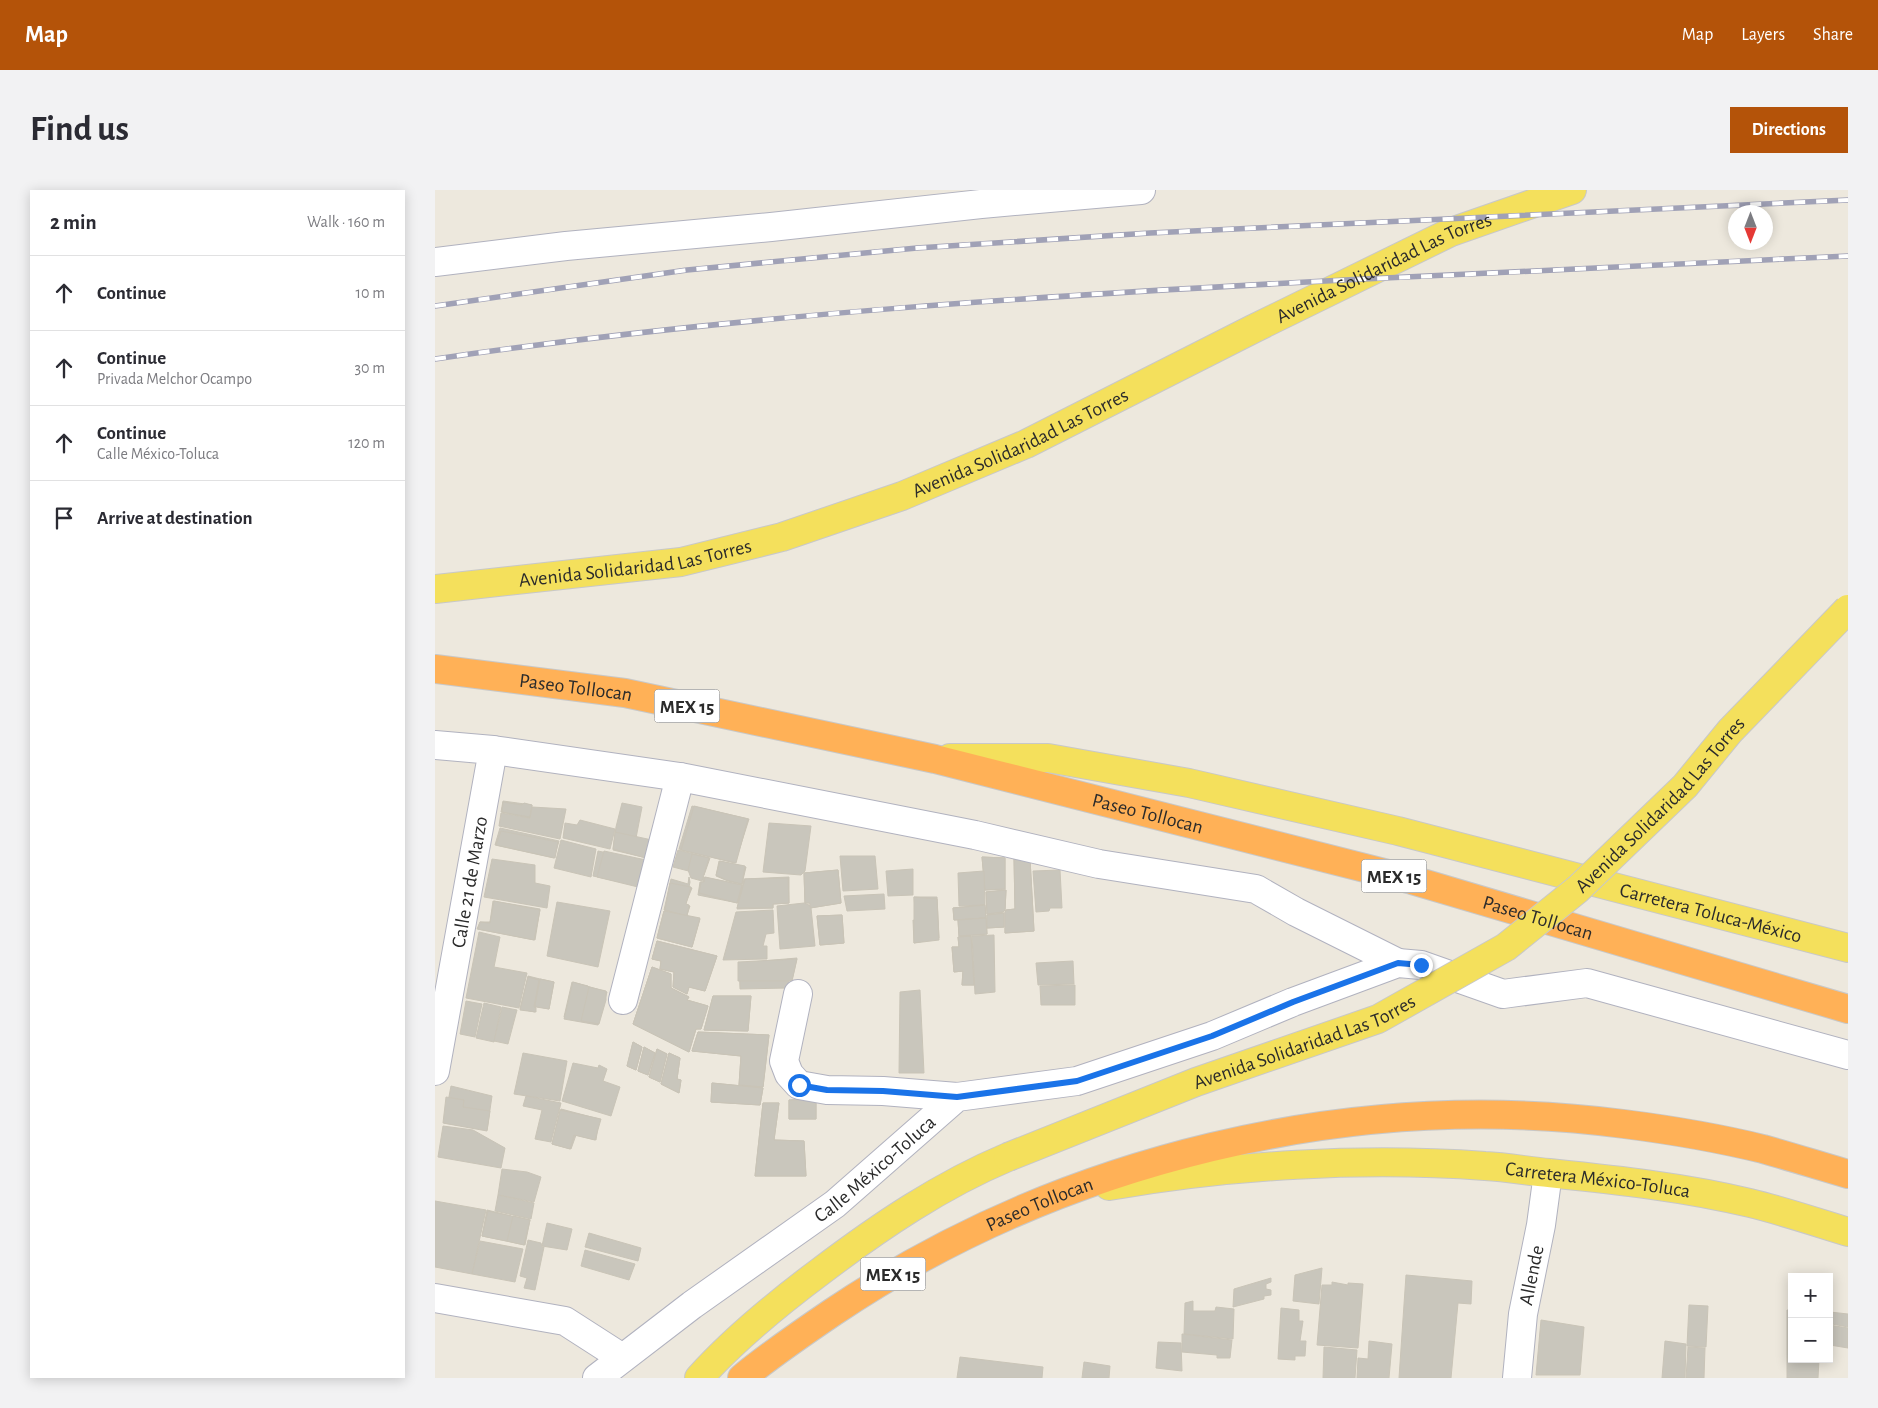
<!DOCTYPE html>
<html lang="en">
<head>
<meta charset="utf-8">
<style>
  body { margin:0; font-family:"Alegreya Sans",sans-serif; background:#f2f2f3; color:#2b2b33 }
  .controls { position:absolute; right:15px; bottom:15px; display:grid; overflow:hidden; border-radius:0px; box-shadow:0 2px 12px #0003 }
  .controls button { width:45px; height:45px; display:grid; place-items:center; padding:0; border:0; border-bottom:1px solid #e1e1e2; background:#fff; color:#2b2b33; font:25px sans-serif }
  .compass { position:absolute; left:1293px; top:15px; width:45px; height:45px; border-radius:50%; background:#fff; box-shadow:0 2px 12px #0003; rotate:180deg }
  .stop { position:absolute; width:15px; height:15px; margin:-11px; border:4px solid #1a73e8; border-radius:50%; background:#fff }
  .stop.end { background:#1a73e8; border-color:#fff; box-shadow:0 1px 5px #0008 }
  .list { margin:0; padding:0; list-style:none }
  h2 { display:flex; justify-content:space-between; align-items:center; height:65px; margin:0; padding:0 20px; font-size:21px }
  h2 small { font-size:16px; font-weight:400; color:#7c7c81 }
  .list li { display:grid; grid-template-columns:32px 1fr auto; gap:15px; align-items:center; box-sizing:border-box; height:75px; padding:0 20px; border-top:1px solid #e1e1e2 }
  .list b { display:block; font-size:19px; white-space:nowrap }
  .list p { margin:0; font-size:16px; white-space:nowrap; color:#7c7c81 }
  .list em { font-size:16px; font-style:normal; color:#7c7c81 }
  .icon { flex:none; width:28px; height:28px; fill:none; stroke:currentColor; stroke-width:2; stroke-linecap:round; stroke-linejoin:round }
  .map { position:relative; flex:none; width:1413px; height:1188px; overflow:hidden; border-radius:0px }
  header { display:flex; align-items:center; gap:30px; box-sizing:border-box; height:70px; padding:0 25px; background:#b45309; color:#fff }
  header strong { font-size:24px }
  nav { display:flex; gap:28px; margin-inline-start:auto; font-size:18px }
  .intro { display:flex; align-items:center; justify-content:space-between; box-sizing:border-box; height:120px; padding:0 30px }
  h1 { margin:0; font-size:35px }
  .button { padding:12px 22px; border-radius:0px; background:#b45309; color:#fff; font-size:18px; font-weight:700 }
  main { display:flex; gap:30px; padding:0 30px }
  aside { flex:1; background:#fff; border-radius:0px; box-shadow:0 2px 12px #0003 }
  .map>svg:first-child { display:block }
  .building { fill:#c9c6bc; stroke:#c9c4b7 }
  .lines { fill:none; stroke-linecap:round; stroke-linejoin:round }
  .minor-casing { stroke:#b1b2bf; stroke-width:30 }
  .major-casing { stroke:#c8c8c8; stroke-width:30 }
  .highway-casing { stroke:#c8c8c8; stroke-width:30 }
  .minor { stroke:#fff; stroke-width:28 }
  .major { stroke:#f4e05c; stroke-width:28 }
  .highway { stroke:#ffb157; stroke-width:28 }
  .rail-casing { stroke:#a0a1b6; stroke-width:5.5 }
  .rail { stroke:#fff; stroke-width:4; stroke-dasharray:11; stroke-linecap:butt }
  .major-bridge-casing { stroke:#c8c8c8; stroke-width:30; stroke-linecap:butt }
  .major-bridge { stroke:#f4e05c; stroke-width:28 }
  .route { stroke:#1a73e8; stroke-width:6 }
  .labels { text-anchor:middle; stroke-width:4; stroke-linejoin:round; paint-order:stroke }
  .shield { fill:#fff; stroke:#6b6b6b; stroke-width:1 }
  .shield-label { font-size:19px; font-weight:bold; fill:#2b2b2b }
  .street-label { font-size:20px; fill:#2b2b2b; stroke:#fff }
</style>
</head>
<body>
<header>
<strong>Map</strong>
<nav><a>Map</a><a>Layers</a><a>Share</a></nav>
</header>
<div class="intro"><h1>Find us</h1><a class="button">Directions</a></div>
<main>
<aside>
<h2>2 min<small>Walk · 160 m</small></h2>
<ul class="list">
<li><svg class="icon" aria-label="ahead" viewBox="0 0 24 24"><path d="M12 20V5M6 11l6-6 6 6"/></svg><div><b>Continue</b></div><em>10 m</em></li>
<li><svg class="icon" aria-label="ahead" viewBox="0 0 24 24"><path d="M12 20V5M6 11l6-6 6 6"/></svg><div><b>Continue</b><p>Privada Melchor Ocampo</p></div><em>30 m</em></li>
<li><svg class="icon" aria-label="ahead" viewBox="0 0 24 24"><path d="M12 20V5M6 11l6-6 6 6"/></svg><div><b>Continue</b><p>Calle México-Toluca</p></div><em>120 m</em></li>
<li><svg class="icon" aria-label="arrive" viewBox="0 0 24 24"><path d="M6 21V4h12l-3 4 3 4H6"/></svg><div><b>Arrive at destination</b></div></li>
</ul>
</aside>
<div class="map">
<svg width="1413" height="1188" viewBox="0 0 1413 1188">
  <rect width="100%" height="100%" fill="#ede8dd"/>
  <!-- building -->
  <g class="building">
    <path d="M68,611L97,615L95,628L66,622Z"/>
    <path d="M68,612L87,615L89,613L97,615L95,627L67,622Z"/>
    <path d="M187,613L207,617L201,648L216,651L212,668L178,660L181,637Z"/>
    <path d="M257,616L314,629L300,673L244,659Z"/>
    <path d="M259,616L313,629L301,673L246,660Z"/>
    <path d="M97,617L131,619L125,649L64,636L66,623L95,628Z"/>
    <path d="M145,630L180,639L175,659L128,648L130,633L142,635Z"/>
    <path d="M334,633L376,636L370,681L366,685L328,682Z"/>
    <path d="M65,638L124,651L119,668L60,655Z"/>
    <path d="M66,641L123,652L120,668L61,655Z"/>
    <path d="M180,642L217,650L211,668L178,659Z"/>
    <path d="M126,650L161,659L156,687L119,678Z"/>
    <path d="M243,660L275,668L269,685L238,677Z"/>
    <path d="M163,661L210,671L204,696L158,686Z"/>
    <path d="M169,661L211,670L203,697L162,687Z"/>
    <path d="M257,664L274,668L267,691L256,688L253,680Z"/>
    <path d="M405,666H440L443,699L408,701Z"/>
    <path d="M547,667L570,668V699L550,700Z"/>
    <path d="M547,667L570,668V699L550,700Z"/>
    <path d="M579,668L595,669L599,741L570,743V722L571,720L580,719Z"/>
    <path d="M579,668L595,669L599,741L570,743V722L571,720L580,719Z"/>
    <path d="M57,669L100,675V693L115,696L112,718L49,707Z"/>
    <path d="M284,671L311,677L307,694L293,691L281,686Z"/>
    <path d="M285,671L310,676L307,694L291,690L281,685Z"/>
    <path d="M478,679V705L453,706L451,681Z"/>
    <path d="M403,680L406,713L375,718V713H370L369,683Z"/>
    <path d="M403,680L406,713L375,718V713H370L369,683Z"/>
    <path d="M625,680L627,718H615L614,721L601,722L598,681Z"/>
    <path d="M549,681L550,715L524,716L523,683Z"/>
    <path d="M254,687L255,692L254,697L257,698L250,715L255,716L252,725L229,720L236,689L253,694Z"/>
    <path d="M268,687L307,695L303,713L263,705L265,692H268Z"/>
    <path d="M270,687L307,695L302,713L264,703L266,692H269Z"/>
    <path d="M354,687V713L338,714V718L302,719L309,689Z"/>
    <path d="M353,688L354,713L338,714V718H302L310,689Z"/>
    <path d="M235,693L256,697L251,714L254,715L252,726L230,720Z"/>
    <path d="M571,700L570,720L568,722L552,724L551,702Z"/>
    <path d="M571,700L570,720L568,722L552,724L551,702Z"/>
    <path d="M449,704L450,719L412,721L409,706Z"/>
    <path d="M479,707H502L504,748L479,753L478,730L481,731Z"/>
    <path d="M479,707L502,709L504,750L479,753Z"/>
    <path d="M58,711L105,719L100,750L42,739L45,732H55Z"/>
    <path d="M59,711L105,720L99,750L43,739L45,732L55,733Z"/>
    <path d="M122,712L175,721L163,777L112,766Z"/>
    <path d="M369,713L374,715L376,718L380,756L345,759L342,716Z"/>
    <path d="M550,715L551,728L519,730L518,718Z"/>
    <path d="M550,715L551,728L519,730L518,718Z"/>
    <path d="M338,720L339,743L331,744L328,756H332V769L288,770L301,722Z"/>
    <path d="M229,721L265,729L257,757L222,748Z"/>
    <path d="M229,721L265,728L257,757L222,748Z"/>
    <path d="M569,723V737L552,738V725Z"/>
    <path d="M569,723V737L552,738V725Z"/>
    <path d="M407,725L409,753L385,755L382,726Z"/>
    <path d="M407,725L409,753L385,755L382,726Z"/>
    <path d="M551,728L552,744L524,746L523,730Z"/>
    <path d="M551,728L552,744L524,746L523,730Z"/>
    <path d="M44,742L65,747L59,777L92,783L84,818L31,808Z"/>
    <path d="M559,745L560,802L540,804L537,746Z"/>
    <path d="M536,746L539,795H527L528,781L519,782L517,757H524L523,747Z"/>
    <path d="M536,746L539,795H527L528,781L519,782L517,757H524L523,747Z"/>
    <path d="M222,751L282,766L270,801L254,797L252,804L238,797L239,782L225,779L226,771L217,769Z"/>
    <path d="M222,751L282,766L270,801L254,797L252,804L238,797L239,782L225,779L226,771L217,769Z"/>
    <path d="M362,768L357,790H354L353,798L305,799L304,773Z"/>
    <path d="M362,769L357,791H303V772Z"/>
    <path d="M638,771L639,794L603,795L601,773Z"/>
    <path d="M217,777L236,784V798L254,807L252,810L273,816L266,839H261L254,862L198,834Z"/>
    <path d="M217,777L236,784V798L254,807L252,810L273,816L266,839H261L254,862L198,834Z"/>
    <path d="M93,786L105,789L100,822L85,819Z"/>
    <path d="M93,787L104,790L99,817L101,818V822L85,820Z"/>
    <path d="M105,789L119,792L114,819L100,816Z"/>
    <path d="M105,789L119,792L114,819L101,817L100,815Z"/>
    <path d="M137,792L153,796L145,831L129,827Z"/>
    <path d="M138,792L172,802L163,835L129,829Z"/>
    <path d="M640,795V815H606L605,796Z"/>
    <path d="M154,797L171,801V810L164,834L146,831Z"/>
    <path d="M485,800L489,883H464L465,802Z"/>
    <path d="M278,806H316L313,841L269,840Z"/>
    <path d="M278,806H316L313,841L269,840Z"/>
    <path d="M31,811L47,814L40,847L25,844Z"/>
    <path d="M49,813L66,817L59,852L41,848Z"/>
    <path d="M67,817L82,820L73,854L59,851Z"/>
    <path d="M263,842L334,845L328,897L304,895L306,866L257,861Z"/>
    <path d="M263,842L334,845L328,897L304,895L306,866L257,861Z"/>
    <path d="M198,852L207,857L201,880L192,876Z"/>
    <path d="M198,852L207,857L201,880L192,876Z"/>
    <path d="M209,857L220,863L213,885L203,881Z"/>
    <path d="M209,857L220,863L213,885L203,881Z"/>
    <path d="M222,859L232,864L225,892L214,887Z"/>
    <path d="M222,859L232,864L225,892L214,887Z"/>
    <path d="M88,863L132,871L125,911L79,904Z"/>
    <path d="M234,863L245,868L242,889L246,890L244,903L226,894Z"/>
    <path d="M234,863L245,868L242,889L246,890L244,903L226,894Z"/>
    <path d="M138,873L163,878L164,875L172,879L168,891L185,897L176,926L127,911Z"/>
    <path d="M277,893L328,898L325,915L276,912Z"/>
    <path d="M277,893L328,898L325,915L276,912Z"/>
    <path d="M16,896L57,906L52,940L9,933Z"/>
    <path d="M91,906L126,913L116,952L100,949L107,920L88,916Z"/>
    <path d="M11,907L29,910L28,917L55,921L52,941L8,933Z"/>
    <path d="M381,909V929H354V910Z"/>
    <path d="M381,909V929H354V910Z"/>
    <path d="M328,913H344L339,950L369,951L371,986H320Z"/>
    <path d="M328,913H344L339,950L369,951L371,986H320Z"/>
    <path d="M126,919L164,929L161,950L141,945L136,959L117,954Z"/>
    <path d="M125,920L166,929L160,950L139,945L135,959L117,954Z"/>
    <path d="M8,936L38,940L70,958L66,978L3,967Z"/>
    <path d="M67,979L92,982L106,987L99,1012L63,1005Z"/>
    <path d="M63,1005L99,1013L96,1029L60,1021Z"/>
    <path d="M0,1011L51,1020L37,1084L0,1077Z"/>
    <path d="M52,1020L76,1026L72,1051L47,1046Z"/>
    <path d="M53,1021L95,1030L90,1055L47,1046Z"/>
    <path d="M78,1026L95,1030L89,1055L72,1051Z"/>
    <path d="M112,1033L137,1039L132,1060L107,1056Z"/>
    <path d="M154,1043L206,1058L203,1071L150,1057Z"/>
    <path d="M93,1050L106,1053L107,1057H109L100,1100L89,1098L92,1088L85,1086Z"/>
    <path d="M45,1051L88,1059L80,1092L37,1084Z"/>
    <path d="M150,1060L200,1074L194,1090L146,1076Z"/>
    <path d="M887,1078L884,1114L858,1111L860,1085Z"/>
    <path d="M971,1085L1037,1091L1036,1114L1023,1113L1016,1188H964Z"/>
    <path d="M836,1088V1092L831,1094V1099L836,1100V1105L829,1106V1109L798,1117L799,1099Z"/>
    <path d="M897,1092L913,1095V1093L928,1094L923,1158L882,1155L887,1095H897Z"/>
    <path d="M758,1111V1121H780L781,1117L799,1119L798,1149L749,1144L750,1113Z"/>
    <path d="M1254,1115L1273,1116L1271,1157L1252,1156Z"/>
    <path d="M846,1118L864,1120V1131H868L865,1151H871L870,1166H860V1170L843,1169Z"/>
    <path d="M1352,1120H1357V1169H1384L1383,1188H1352Z"/>
    <path d="M1395,1122L1413,1124V1137L1397,1134Z"/>
    <path d="M1106,1130L1149,1137L1145,1185H1101Z"/>
    <path d="M1394,1135L1413,1138V1158L1395,1155Z"/>
    <path d="M747,1144L797,1150L795,1168H782V1165L747,1162Z"/>
    <path d="M934,1151L957,1154L954,1188H922L923,1168L933,1169Z"/>
    <path d="M1230,1151L1251,1154L1250,1188H1227Z"/>
    <path d="M723,1152L746,1153L747,1181L721,1178Z"/>
    <path d="M889,1157L922,1160L920,1188H888Z"/>
    <path d="M1253,1157L1270,1158L1269,1188H1251Z"/>
    <path d="M525,1167L608,1177L607,1188H522Z"/>
    <path d="M649,1172L675,1176L674,1188H647Z"/>
  </g>
  <g class="lines">
    <!-- minor casing -->
    <g class="minor-casing">
      <g id="minor">
        <path d="M0,72L131,56L336,37L546,14L706,0"/>
        <path d="M0,555L58,560L0,881"/>
        <path d="M58,560L245,587L540,645L664,674L821,699L861,722L963,773"/>
        <path d="M363,804L349,871L354,884L364,895L392,900L448,901L522,907"/>
        <path d="M188,810L245,587"/>
        <path d="M0,1108L130,1131L186,1167"/>
        <path id="s1" d="M162,1188L257,1115L400,1014L522,907L642,891L777,846L858,812L963,773L986,775L1068,804L1152,793L1413,865"/>
        <path id="s2" d="M1082,1188L1088,1124L1106,1035L1113,983"/>
      </g>
    </g>
    <!-- major casing -->
    <g class="major-casing">
      <g id="major">
        <path id="s3" d="M0,399L246,372L347,347L467,306L591,254L818,139L1016,42L1137,0"/>
        <path id="s4" d="M515,568H613L754,593L963,641L1413,758"/>
        <path id="s5" d="M674,996C795,975 928,967 1050,976C1071,977 1093,981 1114,983C1181,990 1249,997 1315,1013C1348,1021 1381,1032 1413,1042"/>
        <path d="M264,1188C300,1148 343,1113 386,1081C444,1037 506,995 573,967"/>
      </g>
    </g>
    <!-- highway casing -->
    <g class="highway-casing">
      <g id="highway">
        <path id="s6" d="M0,479L190,503L500,569L977,690L1413,819"/>
        <path id="s7" d="M307,1188C336,1164 367,1143 398,1122C626,969 916,898 1189,934C1236,940 1283,948 1328,959C1357,967 1385,976 1413,984"/>
      </g>
    </g>
    <!-- minor -->
    <use href="#minor" class="minor"/>
    <!-- major -->
    <use href="#major" class="major"/>
    <!-- highway -->
    <use href="#highway" class="highway"/>
    <!-- rail casing -->
    <g class="rail-casing">
      <g id="rail">
        <path d="M0,116L252,80L482,58L715,43L1413,10"/>
        <path d="M0,169C308,124 618,105 929,89C1090,82 1252,73 1413,66"/>
      </g>
    </g>
    <!-- rail -->
    <use href="#rail" class="rail"/>
    <!-- major-bridge casing -->
    <g class="major-bridge-casing">
      <g id="major-bridge">
        <path id="s8" d="M573,967L761,892L943,829L1071,757L1143,699L1250,596L1295,541L1413,419"/>
      </g>
    </g>
    <!-- major-bridge -->
    <use href="#major-bridge" class="major-bridge"/>
  </g>
  <g class="lines">
    <!-- route -->
    <path class="route" d="M364,895L392,900L448,901L522,907L642,891L777,846L858,812L963,773L986,775"/>
  </g>
  <g class="labels">
    <!-- shield labels -->
    <g class="shield">
      <rect x="219.5" y="499.5" width="65" height="33" rx="4"/>
      <rect x="926.5" y="669.5" width="65" height="33" rx="4"/>
      <rect x="425.5" y="1067.5" width="65" height="33" rx="4"/>
    </g>
    <g class="shield-label">
      <text x="252" y="523">MEX 15</text>
      <text x="959" y="693">MEX 15</text>
      <text x="458" y="1091">MEX 15</text>
    </g>
    <!-- street labels -->
    <g class="street-label">
      <text dy="7" stroke="none"><textPath href="#s3" startOffset="1012">Avenida Solidaridad Las Torres</textPath></text>
      <text dy="7" stroke="none"><textPath href="#s3" startOffset="608">Avenida Solidaridad Las Torres</textPath></text>
      <text dy="7" stroke="none"><textPath href="#s3" startOffset="202">Avenida Solidaridad Las Torres</textPath></text>
      <text dy="7" stroke="none"><textPath href="#s6" startOffset="142">Paseo Tollocan</textPath></text>
      <text dy="7" stroke="none"><textPath href="#s8" startOffset="752">Avenida Solidaridad Las Torres</textPath></text>
      <text dy="7" stroke="none"><textPath href="#s6" startOffset="728">Paseo Tollocan</textPath></text>
      <text transform="translate(34 692) rotate(-80)" y="7">Calle 21 de Marzo</text>
      <text dy="7" stroke="none"><textPath href="#s4" startOffset="779">Carretera Toluca-México</textPath></text>
      <text dy="7" stroke="none"><textPath href="#s6" startOffset="1132">Paseo Tollocan</textPath></text>
      <text dy="7" stroke="none"><textPath href="#s8" startOffset="318">Avenida Solidaridad Las Torres</textPath></text>
      <text dy="7" stroke="none"><textPath href="#s1" startOffset="348">Calle México-Toluca</textPath></text>
      <text dy="7" stroke="none"><textPath href="#s5" startOffset="491">Carretera México-Toluca</textPath></text>
      <text dy="7" stroke="none"><textPath href="#s7" startOffset="346">Paseo Tollocan</textPath></text>
      <text dy="7" stroke="none"><textPath href="#s2" startOffset="104">Allende</textPath></text>
    </g>
  </g>
</svg>
<div class="controls">
<button>+</button>
<button>−</button>
</div>
<svg class="compass" viewBox="-18 -18 36 36"><path d="M0-13l5 13h-10z" fill="#e53935"/><path d="M0 13l5-13h-10z" fill="#7c7c81"/></svg>
<div class="stop" style="left:364px;top:895px"></div>
<div class="stop end" style="left:986px;top:775px"></div>
</div>
</main>
</body>
</html>
